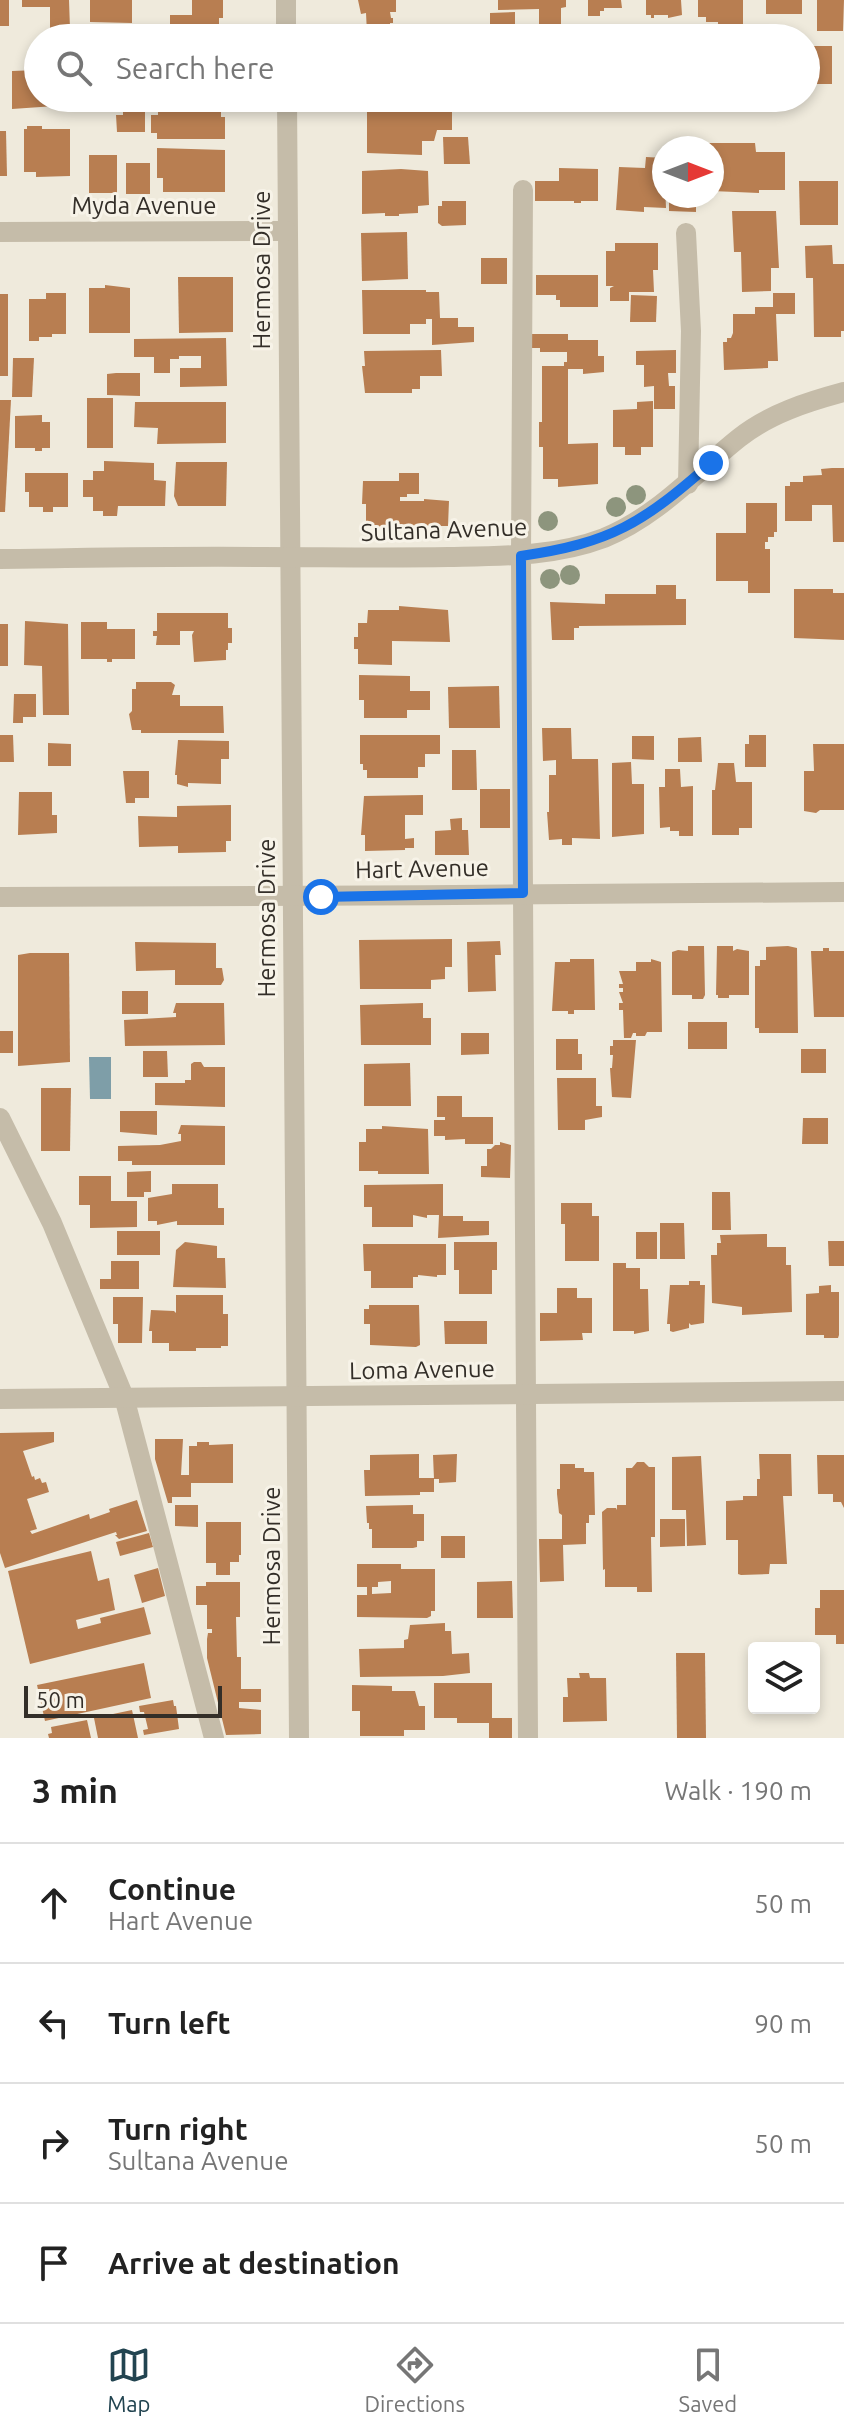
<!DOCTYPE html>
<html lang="en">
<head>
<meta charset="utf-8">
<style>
  body { margin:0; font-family:Ubuntu,sans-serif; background:#f6f6f6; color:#222 }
  .controls { position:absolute; right:24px; bottom:24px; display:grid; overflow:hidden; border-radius:8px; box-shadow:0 4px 12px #0003 }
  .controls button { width:72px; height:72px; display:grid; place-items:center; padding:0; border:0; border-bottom:2px solid #e0e0e0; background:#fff; color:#222; font:40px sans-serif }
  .compass { position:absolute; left:652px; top:136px; width:72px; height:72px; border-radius:50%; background:#fff; box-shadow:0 4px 12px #0003; rotate:90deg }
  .scale { position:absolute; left:24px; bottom:20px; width:198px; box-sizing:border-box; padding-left:8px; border:4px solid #332e28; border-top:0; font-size:22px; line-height:28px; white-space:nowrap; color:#332e28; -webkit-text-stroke:6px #f7f3e8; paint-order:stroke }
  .stop { position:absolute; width:24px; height:24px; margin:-18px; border:6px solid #1a73e8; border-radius:50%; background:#fff }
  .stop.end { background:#1a73e8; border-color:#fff; box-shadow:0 2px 8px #0008 }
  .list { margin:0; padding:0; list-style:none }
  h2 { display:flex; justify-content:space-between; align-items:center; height:104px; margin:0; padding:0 32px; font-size:34px }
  h2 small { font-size:26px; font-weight:400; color:#767676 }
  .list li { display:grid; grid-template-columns:52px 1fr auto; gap:24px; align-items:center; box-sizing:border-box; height:120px; padding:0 32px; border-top:2px solid #e0e0e0 }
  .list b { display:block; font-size:30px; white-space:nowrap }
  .list p { margin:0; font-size:26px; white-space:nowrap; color:#767676 }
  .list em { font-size:26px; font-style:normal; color:#767676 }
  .icon { flex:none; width:44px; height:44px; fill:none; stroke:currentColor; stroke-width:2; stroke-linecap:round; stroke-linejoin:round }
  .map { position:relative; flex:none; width:844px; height:1738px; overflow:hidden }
  .search { position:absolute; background:#fff; box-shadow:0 4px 12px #0003; left:24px; right:24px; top:24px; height:88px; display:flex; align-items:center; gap:20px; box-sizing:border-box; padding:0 28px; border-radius:44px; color:#767676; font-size:30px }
  .sheet { height:584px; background:#fff }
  nav { display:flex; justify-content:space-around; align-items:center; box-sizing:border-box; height:112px; border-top:2px solid #e0e0e0; background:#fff; font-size:22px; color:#767676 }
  nav a { display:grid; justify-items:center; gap:4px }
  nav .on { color:#224450 }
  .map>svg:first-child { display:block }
  .water { fill:#7e9ea8 }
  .building { fill:#b87e51; fill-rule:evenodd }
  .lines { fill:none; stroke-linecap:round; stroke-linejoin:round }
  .minor { stroke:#c5bca9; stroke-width:20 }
  .tree { fill:#8d957d }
  .route { stroke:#1a73e8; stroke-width:10 }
  .labels { text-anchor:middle; stroke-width:6; stroke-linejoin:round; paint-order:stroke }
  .street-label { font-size:24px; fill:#332e28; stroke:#f7f3e8 }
</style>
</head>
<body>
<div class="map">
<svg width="844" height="1738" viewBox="0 0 844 1738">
  <rect width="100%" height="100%" fill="#efeadc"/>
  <!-- water -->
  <path class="water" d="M89,1057H111V1099H90Z"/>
  <!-- building -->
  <g class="building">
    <rect x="0" y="0" width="9" height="26"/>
    <path d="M22,0H69L70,29H50V7H22Z"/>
    <path d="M90,0H132V23L90,22Z"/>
    <path d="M192,0H223V18H219V32H198V36H170V15H192Z"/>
    <path d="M358,0H396V12H390L391,18H393V23H390V32L367,33L366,13L361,14Z"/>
    <path d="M498,0H566V7L561,8V33H539V9L498,10Z"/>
    <path d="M588,0H621L622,8H604V11H600V16H588Z"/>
    <path d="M646,0H681L682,15L668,18V15H654V18H651V15H646Z"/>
    <path d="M698,0H743V38H718V22H706V17H698Z"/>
    <rect x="766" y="0" width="36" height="14"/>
    <path d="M817,0H844L843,31H817Z"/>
    <path d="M515,12V38H490V13Z"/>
    <path d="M807,46H832V84H808Z"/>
    <path d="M38,70V98H55V106L12,109V71Z"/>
    <path d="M123,98H145V132H117L116,115H123Z"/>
    <rect x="444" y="98" width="24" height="7"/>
    <path d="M221,101V117H225V139H157V133H151V115H158V106L202,105V102Z"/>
    <path d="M367,109H452V130H437L434,141H422V155L367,153Z"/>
    <path d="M27,126H42V129H70V176L36,177V172H24V129H27Z"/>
    <path d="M0,131H6L7,176H0Z"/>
    <path d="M443,137H468L470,164H444Z"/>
    <path d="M700,143H755L756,152H785V190H759V193L712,191V148H700Z"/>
    <path d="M157,148L225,150V192H163V178H157Z"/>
    <rect x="89" y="155" width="28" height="38"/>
    <path d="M646,157L664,158L666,208L644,207V212L616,210L619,167L645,168Z"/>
    <rect x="126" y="163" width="24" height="31"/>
    <path d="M559,168L598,169V201H581V203H574V201H535V181H559Z"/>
    <path d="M401,169L428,171L429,205L418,206V213L399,214V216H385V213L362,214V171Z"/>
    <path d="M799,181H838V225H800Z"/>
    <path d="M669,196H696V212L669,211Z"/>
    <path d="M442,201H466V225L442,226L438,223V206H442Z"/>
    <path d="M732,211H776L779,268H771V291L742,292L741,252H734Z"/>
    <path d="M407,232L408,279L362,281L361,233Z"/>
    <path d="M615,243H658V270H653L654,292H629V301H610V288L614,286H606V251H615Z"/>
    <path d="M832,245L833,264H844V331H841V337H814L813,278H806L805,246Z"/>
    <rect x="481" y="258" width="26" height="26"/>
    <path d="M536,275H598V307H560V300H556V295H536Z"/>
    <path d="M178,277H233V332L179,333Z"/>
    <path d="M105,285L130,288V333H89V288H105Z"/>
    <path d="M362,290H426V292H439L440,318H458V327H474V342L432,345V319H426V324H410V334H363Z"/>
    <path d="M46,293H66V334H52V337H39V341H29V299H46Z"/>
    <path d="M773,293H795V314H776L778,361H768V368L724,370L723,342H727V338H731L733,333V314H755V307H773Z"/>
    <rect x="0" y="294" width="8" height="82"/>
    <path d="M631,295L657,296L656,322H630Z"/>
    <path d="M532,334H568V340H598V356H604V372L583,374V369H568V444L598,443V484L558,487V479H543V447H539V422H542V366H564V362H567V352H540V348H532Z"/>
    <path d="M226,338L227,386L180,387V368H201V356H179V359H170V373H154V357H134V339Z"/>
    <path d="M441,350L442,376H420V389H412V393H365L362,366H365L364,351Z"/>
    <path d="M676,350V373H668L669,386H675V409H654V386L644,387V365H636V351Z"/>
    <path d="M13,358H34L32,397H12Z"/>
    <path d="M116,373H140V396L107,395V374Z"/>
    <rect x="87" y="398" width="26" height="50"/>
    <path d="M0,400H11L5,512H0Z"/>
    <path d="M653,401V447H641V455H625V447H613V410L637,409V402Z"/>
    <path d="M135,402H226V443L157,444L158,428L134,427Z"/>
    <path d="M42,415V422H50V448H42V451H35V448H15V416Z"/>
    <path d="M104,461L154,463V480L166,481L165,506H118L117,516H103V511H93V497H83V480H93V471H104Z"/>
    <path d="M176,462H227L226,506H178L174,496Z"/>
    <path d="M832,468H844V542H833L832,505H812V521H785V486H790V482H803V476L822,475L821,469Z"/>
    <path d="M25,473H68V507H53V512H43V507H29V492H25Z"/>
    <path d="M399,473H419V494H407V497H400V501H424V499L449,501L448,526H425L424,528L366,526V504H362L363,481H399Z"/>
    <path d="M746,503H777V532H774V537H768V542H765V549H770V593H748V581H716V533H746Z"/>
    <path d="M656,585H676V599H686V625L579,626V628H574V640H552L550,602L605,604V594H656Z"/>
    <path d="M794,589H833V593H844V640L794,638Z"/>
    <path d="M399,606L448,610L450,642L392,641V665L358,664V649H354V637H358V623H367L368,610H399Z"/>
    <path d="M157,613H228V628H232V643H228V650H226V660L194,662L192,635L194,631H180V645H156L157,636H153V631H157Z"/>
    <path d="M25,621L68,624L69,715H43L42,666L24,665Z"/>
    <path d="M81,622H107V629H135V659H112V662H107V659H81Z"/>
    <rect x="0" y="624" width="8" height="42"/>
    <path d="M359,675L410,676V691H430V710H407V718H364V700H359Z"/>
    <path d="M136,682H171L175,685L172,695H180V706H223L224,733H141V730H132L129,714L132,711V689H136Z"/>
    <path d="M499,686L500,728H449L448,687Z"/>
    <path d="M14,694H36V717H23V723H13Z"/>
    <path d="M542,728H571L572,759H598L600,839L572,838V845H562V839L549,840L547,812H549V775H556V760L543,761Z"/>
    <path d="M0,735H13L14,762H0Z"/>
    <path d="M360,735H440V754H425V767H418V778H367V770H363V764H360Z"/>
    <path d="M749,735H766V767H745V744H749Z"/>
    <path d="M632,736H654V760L632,759Z"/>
    <path d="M701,737L702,762H678V738Z"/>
    <path d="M178,740L229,741V759H221V784L188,783V787L177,784V775H175Z"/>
    <path d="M48,743L71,744V766H48Z"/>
    <path d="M813,744H844V810H820L816,813L804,811V771H814Z"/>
    <path d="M452,750H476L477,790H452Z"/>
    <path d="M631,762L632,784H644V834L612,837V763Z"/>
    <path d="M718,763H734L736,782H752V828H739V835H712V790H715Z"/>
    <path d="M665,769H680L681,787L693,786V836H679V831H670V827L660,828L659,787H665Z"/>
    <path d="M123,771H149V798H135V803H126Z"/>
    <rect x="480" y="789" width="30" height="39"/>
    <path d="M19,792H52V815H57V833L18,835Z"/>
    <path d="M423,795V815H405V839L414,838V848H405V850L365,851V835H361L364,796Z"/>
    <path d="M231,805V841H226V852L178,853V846L139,847L138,816L177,817V806Z"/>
    <path d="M462,818V830H468L469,855H435V831L451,830L450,819Z"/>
    <path d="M452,939V967H445V979L431,980V989H360L359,940Z"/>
    <path d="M500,941L501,955H495L496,991L468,992L467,942Z"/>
    <path d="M135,942L216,943V968H222L224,980L221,985H175V970L136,971Z"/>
    <path d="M688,946H704L705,995L703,999H692V995H672V952L678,950L688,951Z"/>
    <path d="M717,946H733V951L737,949L749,951V995H729V998H718V995H716Z"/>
    <path d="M788,946L797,948L798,1033H759V1028H755V966H760V960H766V947Z"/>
    <path d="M823,948H829V951H844V1017H814L811,951H823Z"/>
    <path d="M30,953H69L70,1062L18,1066V955Z"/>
    <path d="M570,959H594L595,1010H574V1014H568V1011H552L555,962H570Z"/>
    <path d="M651,959L661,962L662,1032H647L645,1036H636V1033H633L631,1038H624L623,1010H619V1003H623L619,992H623V988H619V984H623L619,971H636V962H651Z"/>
    <rect x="122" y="991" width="26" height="23"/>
    <path d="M176,1003H224L225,1045L125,1046L124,1020L176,1017V1013H173Z"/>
    <path d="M423,1003V1018H431V1045H361L360,1005Z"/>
    <rect x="688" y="1022" width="39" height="27"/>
    <rect x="0" y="1031" width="13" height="22"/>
    <path d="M461,1033H489V1054L461,1055Z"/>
    <path d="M556,1039H578V1054H582V1070H556Z"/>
    <path d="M613,1040H636L631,1098L612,1097L610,1068H612L613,1055H610V1046H613Z"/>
    <rect x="801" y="1049" width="25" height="24"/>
    <path d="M143,1051H167L168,1077H143Z"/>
    <path d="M194,1062H201L204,1067H225V1107L155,1105V1083H185V1080H191V1064Z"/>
    <path d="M410,1063L411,1106H364V1064Z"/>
    <path d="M557,1078H596V1106H602V1117L585,1120V1130H558Z"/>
    <path d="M41,1088H71L70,1151H41Z"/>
    <path d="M437,1096H462V1117H493V1144H465V1139L445,1140V1136H434V1120H445V1117H437Z"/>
    <path d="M120,1111H157V1135L120,1132Z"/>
    <path d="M803,1118H828V1144H802Z"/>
    <path d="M181,1125L225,1126V1165H132V1161H118V1146L160,1145L181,1141V1134H178Z"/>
    <path d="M382,1126L428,1129L429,1174H378V1171H359V1142H366V1129H382Z"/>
    <path d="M500,1142L511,1145L510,1178L481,1177V1166H487V1149H491L495,1145H500Z"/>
    <path d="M151,1171V1192H144V1197H127V1172Z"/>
    <path d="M79,1176H111V1201H137V1227L90,1228V1205H79Z"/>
    <path d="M172,1184H218V1208H224V1225H177V1221L157,1225V1221H148V1198L172,1194Z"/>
    <path d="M443,1184V1216H463V1221H489V1235L438,1238L439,1215H427V1218L413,1215V1227H372V1207H364V1185Z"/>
    <path d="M712,1192H730L731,1230H712Z"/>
    <path d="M561,1203H592V1216H599V1261H565V1224H561Z"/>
    <path d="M660,1223H684L685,1259H660Z"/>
    <rect x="117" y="1231" width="43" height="24"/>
    <rect x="636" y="1232" width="21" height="27"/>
    <path d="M767,1234V1247H786V1265H791L792,1312L742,1315V1307L712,1303L711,1255H717V1243H721L720,1235Z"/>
    <path d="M828,1241H844V1266H829Z"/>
    <path d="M185,1242L217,1246V1258H225L226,1288L173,1287L176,1250Z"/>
    <path d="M454,1242H497V1270H492V1294H459V1270H454Z"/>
    <path d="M363,1244H446V1275H437V1277L418,1275V1277H413V1288H371V1271H364Z"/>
    <path d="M111,1261H139V1289H100V1279H111Z"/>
    <path d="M613,1263H626V1268H640V1289H648L649,1331L634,1334V1331H613Z"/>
    <path d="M689,1281H700V1285H705L704,1323L691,1325L689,1323V1328L673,1332L670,1331V1324H667L670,1285H689Z"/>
    <path d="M831,1285V1292H839V1335L838,1338H824V1335H806V1294L819,1293V1286Z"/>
    <path d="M557,1288H577V1298H592V1333H582L583,1340L540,1341V1313H557Z"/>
    <path d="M176,1295H223V1314H228V1346H221V1348H196V1351H169V1343H152V1331H149L151,1310L174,1311L176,1313Z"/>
    <path d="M113,1297H143L142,1343H118V1324H113Z"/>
    <path d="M369,1305H419L420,1345L416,1347L370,1345V1324H364V1309H369Z"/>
    <path d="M444,1321H487V1344H445Z"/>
    <path d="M54,1432V1442L23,1451L32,1477L34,1476L35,1480L40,1478L42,1483L46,1482L49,1492L27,1499L37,1529L30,1531L32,1534L89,1514L90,1519L110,1512L109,1509L137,1500L147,1531L119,1539L115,1535H117L116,1532L5,1568L0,1553V1433Z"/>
    <path d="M155,1439H183L181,1475H189V1446H197V1442H209V1445L233,1444V1483H191V1497H172V1503H168L155,1459Z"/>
    <path d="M419,1454V1478H434V1492H420V1495L365,1496L364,1470H370V1455Z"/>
    <path d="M457,1454L456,1482L439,1483V1479H434L433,1455Z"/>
    <path d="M759,1454H791L792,1496H783L787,1564H770L769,1574L741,1575L738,1574V1540H726V1501L743,1500V1496H757V1479H760Z"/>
    <path d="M817,1455H844V1508L841,1502H833V1494H818Z"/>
    <path d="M701,1456L706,1545L687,1546L686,1510H672V1457Z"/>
    <path d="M637,1462H644L649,1467H655V1537H651L652,1592H637V1587H605V1569L603,1570L602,1512L607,1508H616L617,1510V1505H626V1468H632Z"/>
    <path d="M560,1464H575V1468H584V1472H594L595,1515H589V1523H586V1544L563,1545L564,1581L540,1582L539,1539H562V1515L559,1513L557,1494V1489H560Z"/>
    <path d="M175,1505H198V1527L175,1526Z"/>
    <path d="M413,1505V1514H424V1541H417V1547L413,1548H372V1529H369V1523H367L366,1506Z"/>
    <path d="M660,1519H685V1546L660,1547Z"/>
    <path d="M206,1522H241V1555H239V1562H230V1575H216V1563H206Z"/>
    <path d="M149,1533L153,1547L120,1556L116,1542Z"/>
    <rect x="441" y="1536" width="24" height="22"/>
    <path d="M91,1551L98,1581L109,1578L115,1610L76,1620L78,1629L101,1623L100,1618L144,1607L151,1634L30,1664L8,1571Z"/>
    <path d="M357,1564H401V1569H435V1611H431V1616L427,1618L357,1617V1595H367V1587H357ZM391,1581V1593L372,1594V1587H378V1582Z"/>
    <path d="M158,1568L165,1596L142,1603L134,1575Z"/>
    <path d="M512,1581L513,1618H477V1582Z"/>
    <path d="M206,1582H240V1617H236L237,1657H241V1689H261V1702H239V1708L261,1710V1734L226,1735L207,1658V1639L208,1633H212V1629H207V1605H196V1586H206Z"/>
    <path d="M820,1590H844V1644H836V1635H815V1608H820Z"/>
    <path d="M445,1623V1631H451L452,1654L469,1653L470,1673L443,1676L360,1677L359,1649L404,1648V1640L408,1639L410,1625Z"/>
    <path d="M676,1653H705L706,1738H677Z"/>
    <path d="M144,1663L151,1698L45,1721L37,1685Z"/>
    <path d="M579,1673H589L590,1678H606L607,1721L563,1722V1697H568L567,1678H580Z"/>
    <path d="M434,1683H492V1718H512V1738H489V1723H457V1718H434Z"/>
    <path d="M352,1685L392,1686V1691H415L419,1706H425V1730H404V1736H360V1711H352Z"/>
    <path d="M173,1700L174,1706H176L179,1729L144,1735L143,1730L148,1729L144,1712H140L139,1706Z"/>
    <path d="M132,1710L138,1738H98L94,1718Z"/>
    <path d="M87,1720L91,1738H49L48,1734L52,1733L51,1727Z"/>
  </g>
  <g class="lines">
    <!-- minor -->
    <g class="minor">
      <path d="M286,0V38"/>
      <path d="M287,98L299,1738"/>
      <path d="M523,190L521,556L528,1738"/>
      <path d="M0,232L287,231"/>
      <path d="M686,233L691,331L688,484"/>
      <path d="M0,559C87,558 174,556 261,557C323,557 385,558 448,557C500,556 554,557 604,538C658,516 695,473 739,438C769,414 807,402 844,392"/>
      <path d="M0,897C281,898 563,893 844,892"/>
      <path d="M0,1118L52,1223L124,1397L214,1738"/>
      <path d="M0,1399L844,1391"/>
    </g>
  </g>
  <!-- trees -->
  <g class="tree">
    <circle cx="636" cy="495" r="10"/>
    <circle cx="616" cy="507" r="10"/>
    <circle cx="548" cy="521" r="10"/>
    <circle cx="570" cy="575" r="10"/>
    <circle cx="550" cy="579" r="10"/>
  </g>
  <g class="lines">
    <!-- route -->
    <path class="route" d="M321,897L523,893L521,556C611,543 643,523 711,463"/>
  </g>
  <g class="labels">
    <!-- street labels -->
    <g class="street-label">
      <text x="144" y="214">Myda Avenue</text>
      <text transform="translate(262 270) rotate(-90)" y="8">Hermosa Drive</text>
      <text transform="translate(444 530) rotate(-2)" y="8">Sultana Avenue</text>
      <text transform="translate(422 869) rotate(-1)" y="8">Hart Avenue</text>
      <text transform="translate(267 918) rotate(-90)" y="8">Hermosa Drive</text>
      <text transform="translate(422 1370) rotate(-1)" y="8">Loma Avenue</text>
      <text transform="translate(272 1566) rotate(-90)" y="8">Hermosa Drive</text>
    </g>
  </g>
</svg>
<div class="controls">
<button><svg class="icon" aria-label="layers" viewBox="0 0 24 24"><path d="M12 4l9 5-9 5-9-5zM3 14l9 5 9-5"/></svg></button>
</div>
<svg class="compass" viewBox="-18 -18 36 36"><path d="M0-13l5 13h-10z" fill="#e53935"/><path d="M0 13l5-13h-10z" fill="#767676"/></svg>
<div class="scale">50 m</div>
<div class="stop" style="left:321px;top:897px"></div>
<div class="stop end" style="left:711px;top:463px"></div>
<div class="search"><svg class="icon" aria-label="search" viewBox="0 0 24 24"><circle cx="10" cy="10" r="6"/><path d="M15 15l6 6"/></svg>Search here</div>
</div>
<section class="sheet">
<h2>3 min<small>Walk · 190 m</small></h2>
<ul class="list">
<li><svg class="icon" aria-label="ahead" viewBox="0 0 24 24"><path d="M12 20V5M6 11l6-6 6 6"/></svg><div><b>Continue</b><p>Hart Avenue</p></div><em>50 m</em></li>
<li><svg class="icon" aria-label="left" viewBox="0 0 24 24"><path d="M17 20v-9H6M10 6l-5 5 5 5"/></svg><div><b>Turn left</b></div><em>90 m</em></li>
<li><svg class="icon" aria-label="right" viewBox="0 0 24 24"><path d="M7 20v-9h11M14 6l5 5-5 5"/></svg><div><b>Turn right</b><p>Sultana Avenue</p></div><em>50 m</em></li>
<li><svg class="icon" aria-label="arrive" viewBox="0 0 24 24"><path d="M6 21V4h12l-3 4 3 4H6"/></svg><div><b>Arrive at destination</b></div></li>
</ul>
</section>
<nav>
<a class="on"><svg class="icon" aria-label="map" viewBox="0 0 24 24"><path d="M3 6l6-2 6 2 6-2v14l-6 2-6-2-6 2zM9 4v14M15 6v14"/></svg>Map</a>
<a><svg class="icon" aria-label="directions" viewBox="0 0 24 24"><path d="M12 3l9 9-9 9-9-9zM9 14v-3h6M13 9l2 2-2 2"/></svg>Directions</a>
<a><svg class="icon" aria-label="saved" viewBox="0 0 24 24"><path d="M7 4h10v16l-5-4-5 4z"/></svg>Saved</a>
</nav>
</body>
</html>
